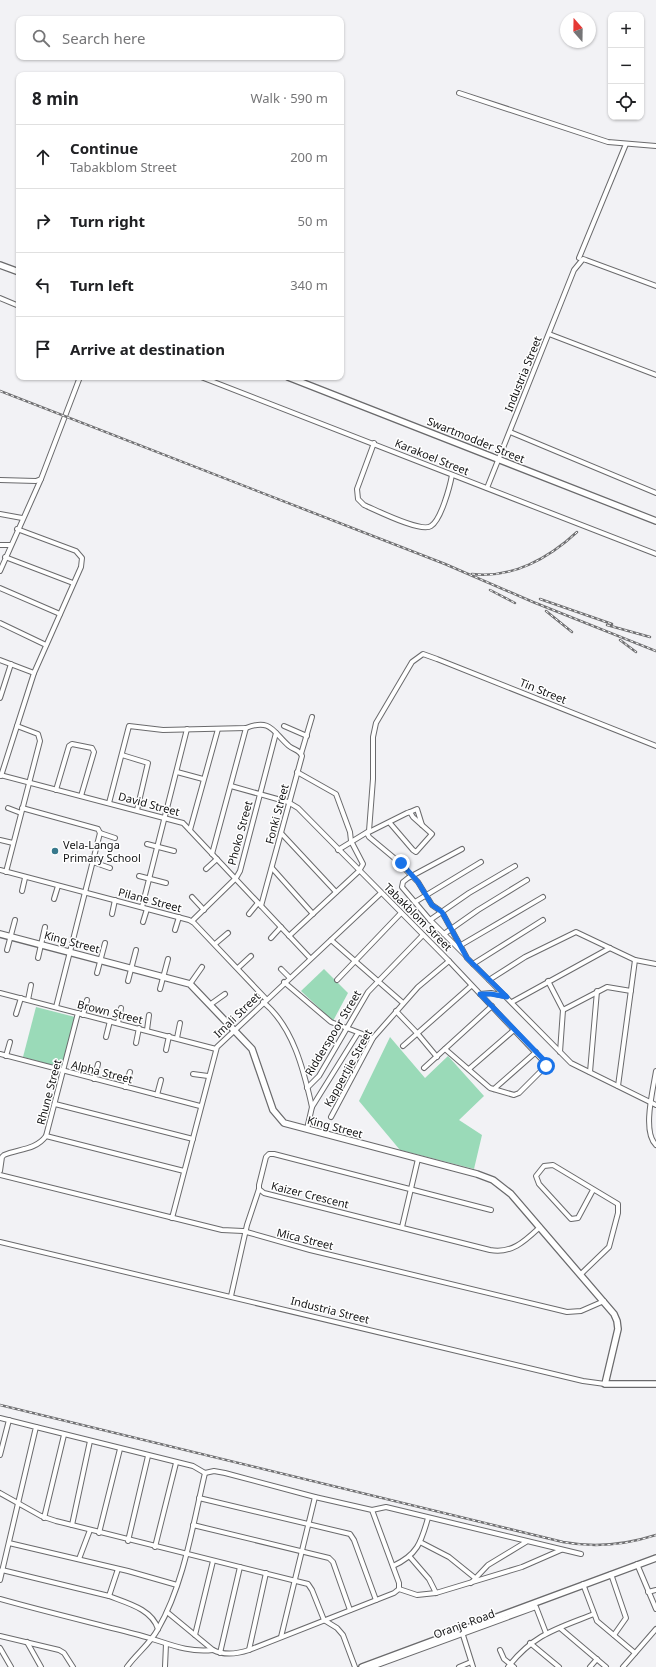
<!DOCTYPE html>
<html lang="en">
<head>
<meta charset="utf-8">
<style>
  body { margin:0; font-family:"Noto Sans",sans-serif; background:#f2f2f2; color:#202124 }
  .controls { position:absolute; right:12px; top:12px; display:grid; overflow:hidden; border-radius:8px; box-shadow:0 1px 3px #0004 }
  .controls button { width:36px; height:36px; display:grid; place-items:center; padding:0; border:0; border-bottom:1px solid #e0e0e0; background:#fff; color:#202124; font:20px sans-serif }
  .compass { position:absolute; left:560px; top:12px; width:36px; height:36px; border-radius:50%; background:#fff; box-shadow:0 1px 3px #0004; rotate:340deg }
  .stop { position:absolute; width:12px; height:12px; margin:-9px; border:3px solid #1a73e8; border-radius:50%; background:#fff }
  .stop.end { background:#1a73e8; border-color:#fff; box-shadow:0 1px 4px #0008 }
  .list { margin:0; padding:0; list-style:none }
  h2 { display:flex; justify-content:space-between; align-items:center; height:52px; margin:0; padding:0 16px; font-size:17px }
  h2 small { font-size:13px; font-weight:400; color:#757577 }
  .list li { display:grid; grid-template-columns:26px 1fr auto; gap:12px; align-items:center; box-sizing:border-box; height:64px; padding:0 16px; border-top:1px solid #e0e0e0 }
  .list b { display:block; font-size:15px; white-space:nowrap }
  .list p { margin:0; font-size:13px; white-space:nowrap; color:#757577 }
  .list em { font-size:13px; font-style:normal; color:#757577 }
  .icon { flex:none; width:22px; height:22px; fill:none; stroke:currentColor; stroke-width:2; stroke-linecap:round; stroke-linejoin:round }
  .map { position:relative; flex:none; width:656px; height:1667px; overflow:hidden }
  .search { position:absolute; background:#fff; box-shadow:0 1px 3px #0004; left:16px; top:16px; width:328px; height:44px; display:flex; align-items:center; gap:10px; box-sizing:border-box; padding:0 14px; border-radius:8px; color:#757577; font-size:15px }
  .panel { position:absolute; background:#fff; box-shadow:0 1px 3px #0004; left:16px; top:72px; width:328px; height:308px; border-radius:8px }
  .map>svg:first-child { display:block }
  .green { fill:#9adab8 }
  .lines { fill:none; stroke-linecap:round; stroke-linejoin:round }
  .street-casing { stroke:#6a6a6c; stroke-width:6 }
  .secondary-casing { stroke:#6a6a6c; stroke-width:8 }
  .street { stroke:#fff; stroke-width:4 }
  .secondary { stroke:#fff; stroke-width:5.5 }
  .rail-casing { stroke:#707072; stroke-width:2.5 }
  .rail { stroke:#fff; stroke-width:1; stroke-dasharray:3; stroke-linecap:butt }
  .route { stroke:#1a73e8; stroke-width:5 }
  .poi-dot { fill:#38798c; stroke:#fff; stroke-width:1.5 }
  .labels { text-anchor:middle; stroke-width:3; stroke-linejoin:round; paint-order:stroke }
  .street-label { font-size:11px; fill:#121213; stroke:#fff }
  .poi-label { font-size:11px; fill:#121213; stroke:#fff; text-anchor:start }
</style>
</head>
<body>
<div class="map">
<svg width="656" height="1667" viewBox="0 0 656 1667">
  <rect width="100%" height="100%" fill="#f2f2f5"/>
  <!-- green -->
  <g class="green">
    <path d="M324,969L348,993L333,1021L301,991Z"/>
    <path d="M36,1007L75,1017L63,1068L23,1057Z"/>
    <path d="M390,1037L425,1078L448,1056L484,1096L459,1120L482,1135L474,1169L400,1150L359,1101Z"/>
  </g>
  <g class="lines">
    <!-- street casing -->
    <g class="street-casing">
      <g id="street">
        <path d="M459,93L608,142L656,146"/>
        <path d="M579,258L626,144"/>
        <path d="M0,298L19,306"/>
        <path d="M549,334L656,375"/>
        <path d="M201,377L656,554"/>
        <path d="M510,432L656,493"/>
        <path d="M374,443L357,489L358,499L364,505C376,510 421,533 431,526C441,520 450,486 452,475"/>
        <path d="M0,480L36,481L41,479L80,377"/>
        <path d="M487,488L574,270L583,259L586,260L656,286"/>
        <path d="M0,514L22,518"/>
        <path d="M17,529L76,551L82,558L81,567L34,673"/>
        <path d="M0,545H10"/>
        <path d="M5,557L73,583"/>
        <path d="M0,571L41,479"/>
        <path d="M0,588L60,614"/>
        <path d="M0,623L46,645"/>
        <path d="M0,660L34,673L1,776"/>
        <path d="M0,698L11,664"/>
        <path d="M284,726L307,736"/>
        <path d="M301,754L312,717"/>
        <path d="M122,755L148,763L137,810"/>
        <path d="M177,772L203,779"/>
        <path d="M0,775L183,823L310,958"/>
        <path d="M231,786L288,802L298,808L449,961L547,1065L519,1093L514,1095L490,1088L445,1049"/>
        <path d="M56,790L69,746L72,744L92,748L94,752L81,796"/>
        <path d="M109,803L129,726L163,730L246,728C271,718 273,732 289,746C294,750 300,750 302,756L261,906"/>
        <path d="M8,808L21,813"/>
        <path d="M22,808L98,829L100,833"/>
        <path d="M410,812L417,809L422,825"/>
        <path d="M389,822L413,850L416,852L432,834L413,817L410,812L407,813L367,833L369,837L393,857L418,882L432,905L442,912L467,958L489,980"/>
        <path d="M190,830L218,729"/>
        <path d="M100,833L115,838"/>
        <path d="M281,833L336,892"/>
        <path d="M0,840L13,843"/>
        <path d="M147,844L174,851"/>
        <path d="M462,849L408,878L403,882L402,887L430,920L464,954"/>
        <path d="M338,850L369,831L373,779V737L376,723L412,662L423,654L437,659L656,746"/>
        <path d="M212,854L246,728"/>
        <path d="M93,862L110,868"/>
        <path d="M272,868L313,914"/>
        <path d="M206,869L217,859"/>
        <path d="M0,870L189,920L194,923L266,999"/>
        <path d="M6,872L40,741L38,734L17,726"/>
        <path d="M139,876L166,883"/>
        <path d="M22,891L25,878"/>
        <path d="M192,897L204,910"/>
        <path d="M54,899L58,886"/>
        <path d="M415,902L481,862"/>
        <path d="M142,907L187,729"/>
        <path d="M112,914L115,900"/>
        <path d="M249,914L258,903"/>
        <path d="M430,920L469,893L515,866"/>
        <path d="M192,921L236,878L240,871L276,733"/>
        <path d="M143,922L147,909"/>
        <path d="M175,930L179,917"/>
        <path d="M444,934L478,910L527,880"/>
        <path d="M289,936L359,871L363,864L351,841L350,832L336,794L297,772"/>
        <path d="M271,938L281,927"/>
        <path d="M331,940L403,1003"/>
        <path d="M215,944L228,933"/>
        <path d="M461,945L543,897"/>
        <path d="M7,950L15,920"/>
        <path d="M38,958L45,927"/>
        <path d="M473,964L543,920"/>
        <path d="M656,964L635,960L576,932L525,957L489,980L571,1063L656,1105"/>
        <path d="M238,968L251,956"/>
        <path d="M281,969L289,977"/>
        <path d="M97,973L105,943"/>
        <path d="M337,980L401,913"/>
        <path d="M128,981L136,950"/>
        <path d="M548,981L563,1010L560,1052"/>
        <path d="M284,982L331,1022L373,1038"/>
        <path d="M190,984L202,967"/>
        <path d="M160,989L168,959"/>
        <path d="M0,993L216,1049"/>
        <path d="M480,994L491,993L505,996"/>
        <path d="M28,1000L31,985"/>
        <path d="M263,1002C293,1026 304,1071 312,1107"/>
        <path d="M512,1002L610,948"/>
        <path d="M211,1004L225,994"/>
        <path d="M56,1007L100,833"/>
        <path d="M563,1010L607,987L631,991"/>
        <path d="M396,1011L417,1033L437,1057"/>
        <path d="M16,1014L21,998"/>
        <path d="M83,1015L87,1000"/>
        <path d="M118,1023L121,1008"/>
        <path d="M147,1030L149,1015"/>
        <path d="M106,1037L110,1021"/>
        <path d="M177,1038L180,1023"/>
        <path d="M136,1043L139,1028"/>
        <path d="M403,1046L471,986"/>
        <path d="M166,1050L169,1036"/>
        <path d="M0,1054L200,1106"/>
        <path d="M6,1056L10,1042"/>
        <path d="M424,1068L492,1006"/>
        <path d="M469,1069L514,1030"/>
        <path d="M656,1071C653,1090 642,1132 656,1145"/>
        <path d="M590,1072L597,991"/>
        <path d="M193,1074L208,1076"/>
        <path d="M94,1079L98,1064"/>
        <path d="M618,1086L635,960"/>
        <path d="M125,1087L130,1072"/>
        <path d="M307,1088L319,1076L368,992L423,935"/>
        <path d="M494,1089L536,1052"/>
        <path d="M157,1095L161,1080"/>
        <path d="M55,1104L193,1139"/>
        <path d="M331,1117L373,1038L418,987L449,961"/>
        <path d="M307,1129L312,1107L358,1033"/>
        <path d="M46,1136L184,1171"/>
        <path d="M0,1171L2,1157L4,1155C18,1149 36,1150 46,1136L78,1013"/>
        <path d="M0,1175L222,1230L243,1231L310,1250L567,1312L581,1311L604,1301"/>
        <path d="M491,1210L274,1154H269L266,1157L259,1185V1189L264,1193L490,1250C512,1254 525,1241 540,1227"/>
        <path d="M170,1217L172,1218L217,1047L381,893"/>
        <path d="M402,1227L418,1159"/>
        <path d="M0,1242L583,1381L605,1384"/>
        <path d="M581,1274L609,1247L618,1213V1204L553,1165L544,1166L536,1176L539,1184L571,1219L578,1218L593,1190"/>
        <path d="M231,1296L247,1225L259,1189"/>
        <path d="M0,1418L36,1427L0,1580"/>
        <path d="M36,1427L193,1466L205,1473L214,1471L225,1473L315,1497L372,1510L399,1583V1589L394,1593L249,1650C237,1654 225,1656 213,1650L167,1612"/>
        <path d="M0,1455L9,1420"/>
        <path d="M0,1493L41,1516L56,1521L308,1584L312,1590L324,1620L337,1628L343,1635L355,1667"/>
        <path d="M199,1498L350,1534L354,1540L376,1600"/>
        <path d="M372,1510L386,1507L581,1554"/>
        <path d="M44,1518L64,1435"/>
        <path d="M72,1525L90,1441"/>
        <path d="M193,1525L329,1558L333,1562L350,1610"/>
        <path d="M99,1533L120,1449"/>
        <path d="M128,1541L148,1456"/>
        <path d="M420,1542L449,1557L475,1578"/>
        <path d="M9,1543L128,1571L177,1585"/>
        <path d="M155,1547L176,1463"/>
        <path d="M410,1557L429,1579L436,1593"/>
        <path d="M79,1559L90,1530"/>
        <path d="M637,1564L656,1609"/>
        <path d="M393,1566C417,1555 421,1543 428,1518"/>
        <path d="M2,1570L109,1596L118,1569"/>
        <path d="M611,1574L626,1618L614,1635"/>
        <path d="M471,1583L488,1565L526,1542"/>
        <path d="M583,1584L597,1621L635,1653"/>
        <path d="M399,1589L417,1595L436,1593L522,1567L561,1550"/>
        <path d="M648,1592L656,1590"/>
        <path d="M109,1596C127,1603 152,1609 158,1629"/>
        <path d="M0,1599C46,1612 93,1623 139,1635C166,1642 184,1653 213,1650"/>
        <path d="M560,1628L606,1667"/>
        <path d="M462,1632L473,1667"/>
        <path d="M195,1635L213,1561"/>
        <path d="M0,1636L59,1650L64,1653L73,1667"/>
        <path d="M281,1637L315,1497"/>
        <path d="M27,1642L41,1667"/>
        <path d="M530,1643L559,1667"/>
        <path d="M0,1648L11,1667"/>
        <path d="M249,1650L266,1573"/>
        <path d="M500,1650L504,1659L514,1667"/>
        <path d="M220,1653L240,1567"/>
        <path d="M127,1667C136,1654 150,1644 158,1629C184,1584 193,1524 205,1473"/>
        <path d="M165,1667L166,1644"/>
        <path d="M372,1667L536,1607L546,1633"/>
        <path d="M459,1667L471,1662"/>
        <path d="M508,1667C534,1634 556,1629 594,1614"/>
        <path d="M590,1667L597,1659"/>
        <path d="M623,1667L656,1629"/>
      </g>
    </g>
    <!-- secondary casing -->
    <g class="secondary-casing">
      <g id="secondary">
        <path d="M0,265L19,272"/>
        <path d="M288,377L656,521"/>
        <path d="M0,934L190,984L252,1049L273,1110L284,1123L477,1174L493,1180L511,1194L614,1314L617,1321L618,1329L605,1384H656"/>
        <path d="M362,1667L656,1558"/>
      </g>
    </g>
    <!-- street -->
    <use href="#street" class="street"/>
    <!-- secondary -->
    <use href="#secondary" class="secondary"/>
    <!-- rail casing -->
    <g class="rail-casing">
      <g id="rail">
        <path d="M0,391L445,564L533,602L656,651"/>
        <path d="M472,574C512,579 549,558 577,532"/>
        <path d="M490,590L515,603"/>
        <path d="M540,599L612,624"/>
        <path d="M546,611L572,632"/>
        <path d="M607,625L650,637"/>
        <path d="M620,640L636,652"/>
        <path d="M0,1405L563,1542C596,1548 625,1545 656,1535"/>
      </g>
    </g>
    <!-- rail -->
    <use href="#rail" class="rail"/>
  </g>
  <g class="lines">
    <!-- route -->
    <path class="route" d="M401,863L418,882L432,905L442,912L467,958L507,997L491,994H480L545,1061L547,1064L546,1066"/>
  </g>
  <!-- markers -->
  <circle class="poi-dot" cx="55" cy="851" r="4"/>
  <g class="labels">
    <!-- street labels -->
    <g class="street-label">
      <text transform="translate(523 374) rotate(-68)" y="4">Industria Street</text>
      <text transform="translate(476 440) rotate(22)" y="4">Swartmodder Street</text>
      <text transform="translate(432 457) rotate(22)" y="4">Karakoel Street</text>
      <text transform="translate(543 691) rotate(22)" y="4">Tin Street</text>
      <text transform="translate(149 804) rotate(15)" y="4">David Street</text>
      <text transform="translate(277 814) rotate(-75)" y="4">Fonki Street</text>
      <text transform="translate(240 833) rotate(-75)" y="4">Phoko Street</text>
      <text transform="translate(150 900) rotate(15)" y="4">Pilane Street</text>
      <text transform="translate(418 917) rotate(45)" y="4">Tabakblom Street</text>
      <text transform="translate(72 942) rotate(15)" y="4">King Street</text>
      <text transform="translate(110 1012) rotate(14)" y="4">Brown Street</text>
      <text transform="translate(237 1015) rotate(-44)" y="4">Imali Street</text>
      <text transform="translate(333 1033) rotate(-59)" y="4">Ridderspoor Street</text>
      <text transform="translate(348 1068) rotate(-61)" y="4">Kappertjie Street</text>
      <text transform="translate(102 1072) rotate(14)" y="4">Alpha Street</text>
      <text transform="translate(49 1092) rotate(-75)" y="4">Rhune Street</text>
      <text transform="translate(335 1127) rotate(15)" y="4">King Street</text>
      <text transform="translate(310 1195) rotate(14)" y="4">Kaizer Crescent</text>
      <text transform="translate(305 1239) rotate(14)" y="4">Mica Street</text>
      <text transform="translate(330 1310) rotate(14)" y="4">Industria Street</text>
      <text transform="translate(464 1624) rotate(-20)" y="4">Oranje Road</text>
    </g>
    <!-- poi labels -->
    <g class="poi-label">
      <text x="63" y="849">Vela-Langa<tspan x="63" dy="13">Primary School</tspan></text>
    </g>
  </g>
</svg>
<div class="controls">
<button>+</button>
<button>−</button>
<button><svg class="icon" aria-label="locate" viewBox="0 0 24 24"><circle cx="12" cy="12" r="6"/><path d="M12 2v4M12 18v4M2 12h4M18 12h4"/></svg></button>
</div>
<svg class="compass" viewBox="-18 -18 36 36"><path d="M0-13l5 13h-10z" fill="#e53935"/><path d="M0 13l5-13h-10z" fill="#757577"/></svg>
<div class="stop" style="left:546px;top:1066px"></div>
<div class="stop end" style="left:401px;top:863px"></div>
<div class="search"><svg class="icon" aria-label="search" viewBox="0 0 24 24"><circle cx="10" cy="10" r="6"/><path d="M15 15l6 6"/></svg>Search here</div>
<section class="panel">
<h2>8 min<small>Walk · 590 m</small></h2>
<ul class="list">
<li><svg class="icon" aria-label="ahead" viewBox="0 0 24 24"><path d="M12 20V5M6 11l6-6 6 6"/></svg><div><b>Continue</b><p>Tabakblom Street</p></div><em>200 m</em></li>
<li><svg class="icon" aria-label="right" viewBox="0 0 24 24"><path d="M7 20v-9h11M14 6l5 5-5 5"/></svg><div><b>Turn right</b></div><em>50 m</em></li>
<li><svg class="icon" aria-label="left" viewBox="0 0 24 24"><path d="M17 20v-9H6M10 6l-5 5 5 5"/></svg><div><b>Turn left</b></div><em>340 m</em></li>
<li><svg class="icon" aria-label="arrive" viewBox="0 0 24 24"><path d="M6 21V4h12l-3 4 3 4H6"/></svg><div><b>Arrive at destination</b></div></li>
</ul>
</section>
</div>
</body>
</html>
